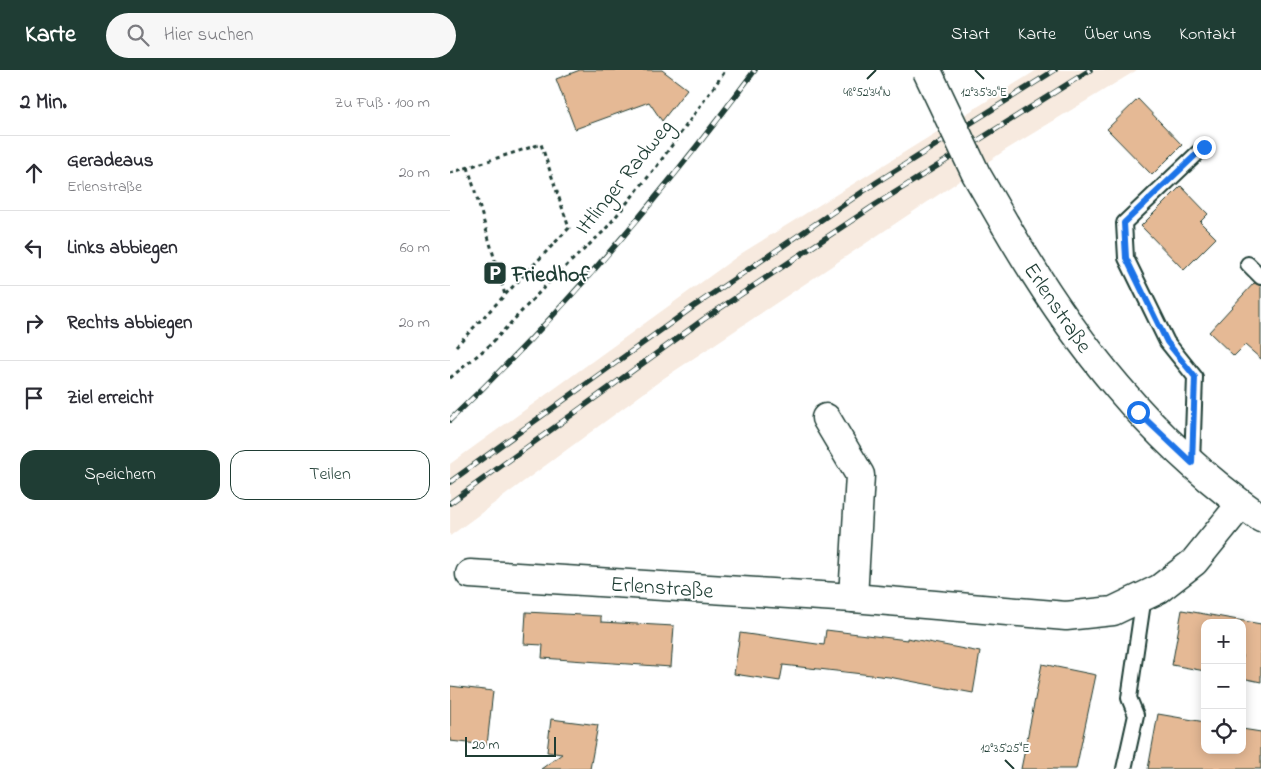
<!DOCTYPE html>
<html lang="de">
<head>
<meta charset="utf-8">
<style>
  body { margin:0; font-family:"Indie Flower",sans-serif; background:#f7f7f7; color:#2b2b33 }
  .controls { position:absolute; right:15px; bottom:15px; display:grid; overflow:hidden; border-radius:10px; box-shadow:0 2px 12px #0003 }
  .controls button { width:45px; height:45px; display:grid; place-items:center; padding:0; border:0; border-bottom:1px solid #e1e1e2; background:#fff; color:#2b2b33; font:25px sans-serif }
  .scale { position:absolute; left:15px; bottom:12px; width:91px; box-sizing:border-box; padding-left:5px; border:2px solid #1f3d34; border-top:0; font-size:14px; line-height:18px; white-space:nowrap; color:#1f3d34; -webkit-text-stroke:4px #fff; paint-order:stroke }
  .stop { position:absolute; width:15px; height:15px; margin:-11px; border:4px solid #1a73e8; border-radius:50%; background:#fff }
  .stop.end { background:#1a73e8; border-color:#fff; box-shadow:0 1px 5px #0008 }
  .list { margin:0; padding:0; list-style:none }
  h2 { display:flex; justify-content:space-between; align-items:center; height:65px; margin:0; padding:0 20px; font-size:21px }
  h2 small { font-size:16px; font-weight:400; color:#7c7c81 }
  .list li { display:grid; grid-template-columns:32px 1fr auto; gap:15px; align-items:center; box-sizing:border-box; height:75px; padding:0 20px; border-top:1px solid #e1e1e2 }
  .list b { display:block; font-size:19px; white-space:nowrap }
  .list p { margin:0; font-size:16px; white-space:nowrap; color:#7c7c81 }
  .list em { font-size:16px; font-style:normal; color:#7c7c81 }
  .actions { display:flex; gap:10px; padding:15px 20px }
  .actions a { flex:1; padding:11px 0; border:1px solid #1f3d34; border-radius:15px; text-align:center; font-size:18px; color:#1f3d34 }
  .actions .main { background:#1f3d34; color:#fff }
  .icon { flex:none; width:28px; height:28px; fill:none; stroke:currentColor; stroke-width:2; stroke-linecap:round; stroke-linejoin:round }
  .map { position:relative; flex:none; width:811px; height:699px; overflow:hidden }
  header { display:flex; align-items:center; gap:30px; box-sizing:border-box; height:70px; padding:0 25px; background:#1f3d34; color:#fff }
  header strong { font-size:24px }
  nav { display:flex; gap:28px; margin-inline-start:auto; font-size:18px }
  .search { width:350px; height:45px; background:#f7f7f7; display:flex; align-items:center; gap:12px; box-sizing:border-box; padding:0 18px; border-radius:28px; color:#7c7c81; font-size:19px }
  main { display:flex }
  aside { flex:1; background:#fff }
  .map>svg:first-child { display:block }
  .built { fill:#f7eadf }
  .building { fill:#e5b995; stroke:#1f3d34 }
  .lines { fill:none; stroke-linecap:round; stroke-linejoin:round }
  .service-casing { stroke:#1f3d34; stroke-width:18 }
  .minor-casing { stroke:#1f3d34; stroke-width:31 }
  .path { stroke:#1f3d34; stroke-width:3; stroke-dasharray:4 4; stroke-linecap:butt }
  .service { stroke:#fff; stroke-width:14 }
  .minor { stroke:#fff; stroke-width:28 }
  .rail-casing { stroke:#1f3d34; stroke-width:5.5 }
  .rail { stroke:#fff; stroke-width:4; stroke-dasharray:11; stroke-linecap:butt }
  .minor-bridge-casing { stroke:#1f3d34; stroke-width:31; stroke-linecap:butt }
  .minor-bridge { stroke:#fff; stroke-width:28 }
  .route { stroke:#1a73e8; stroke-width:6 }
  .ticks { fill:none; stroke:#1f3d34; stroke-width:2 }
  .labels { text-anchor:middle; stroke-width:4; stroke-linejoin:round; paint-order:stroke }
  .street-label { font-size:22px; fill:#1f3d34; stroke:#fff }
  .poi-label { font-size:22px; font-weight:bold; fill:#1f3d34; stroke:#fff; text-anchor:start }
  .ticks-label { font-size:12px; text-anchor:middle; fill:#1f3d34; stroke:#fff; stroke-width:4; stroke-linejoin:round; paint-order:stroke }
</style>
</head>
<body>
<header>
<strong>Karte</strong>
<div class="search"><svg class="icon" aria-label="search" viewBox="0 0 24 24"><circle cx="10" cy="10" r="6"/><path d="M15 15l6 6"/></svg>Hier suchen</div>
<nav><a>Start</a><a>Karte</a><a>Über uns</a><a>Kontakt</a></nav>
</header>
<main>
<aside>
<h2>2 Min.<small>Zu Fuß · 100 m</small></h2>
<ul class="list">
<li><svg class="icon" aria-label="ahead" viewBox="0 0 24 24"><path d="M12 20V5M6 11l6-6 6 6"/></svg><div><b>Geradeaus</b><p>Erlenstraße</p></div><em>20 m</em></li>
<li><svg class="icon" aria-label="left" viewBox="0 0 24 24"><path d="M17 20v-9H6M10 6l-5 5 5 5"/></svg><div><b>Links abbiegen</b></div><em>60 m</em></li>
<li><svg class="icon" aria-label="right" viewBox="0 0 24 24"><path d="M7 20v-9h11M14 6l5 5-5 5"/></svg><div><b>Rechts abbiegen</b></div><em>20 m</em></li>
<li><svg class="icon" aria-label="arrive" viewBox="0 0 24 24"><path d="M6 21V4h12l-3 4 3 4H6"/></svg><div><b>Ziel erreicht</b></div></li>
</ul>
<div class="actions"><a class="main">Speichern</a><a>Teilen</a></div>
</aside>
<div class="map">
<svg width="811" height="699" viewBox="0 0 811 699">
  <rect width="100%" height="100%" fill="#fff"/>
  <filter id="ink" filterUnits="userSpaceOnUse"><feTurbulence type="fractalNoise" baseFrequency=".02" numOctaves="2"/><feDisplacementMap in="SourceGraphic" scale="10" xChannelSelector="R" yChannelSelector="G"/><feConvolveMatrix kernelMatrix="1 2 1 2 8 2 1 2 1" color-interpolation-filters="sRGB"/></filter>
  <g filter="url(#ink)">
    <!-- built -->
    <path class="built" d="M587,0H687L554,81L214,308L0,466V394L292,183Z"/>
    <!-- building -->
    <g class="building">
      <path d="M130,0H212L237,19L212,51L199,32L125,59L106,9Z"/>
      <path d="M688,29L732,75L702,105L657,59Z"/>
      <path d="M731,116L758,144L750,152L766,168L734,200L691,156Z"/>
      <path d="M804,213L811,216V289L795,275L784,286L759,262Z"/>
      <path d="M732,540L811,554V612L792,608V553H755V601L722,595Z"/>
      <path d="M76,542L151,546V552L224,556L221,597L92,588L93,575L74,574Z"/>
      <path d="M376,560L457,570V568L530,582L523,623L439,607L333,595L330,611L284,604L290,563L374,575Z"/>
      <path d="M592,594L646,605L626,699H571Z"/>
      <path d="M0,616L43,621L37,675L0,671Z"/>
      <path d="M708,644L755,652V680H792V659L811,662V699H698Z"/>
      <path d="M101,649L148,655L140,699H91L112,684L97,682Z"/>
    </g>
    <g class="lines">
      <!-- service casing -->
      <g class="service-casing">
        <g id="service">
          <path d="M798,194L811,207"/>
          <path d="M742,393L745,307L717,272L676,188L674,153L754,77"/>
          <path d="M674,699L686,645L679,628L694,526"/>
        </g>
      </g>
      <!-- minor casing -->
      <g class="minor-casing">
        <g id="minor">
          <path d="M556,156C623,271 701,372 811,448"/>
          <path d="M376,348L410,405L403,528"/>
          <path d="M20,504L403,528L616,546L663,541L709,519L744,492L791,434"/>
        </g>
      </g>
      <!-- path -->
      <g class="path">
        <path d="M18,97L55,225"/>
        <path d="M0,103L91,74L119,158L6,276"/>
        <path d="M0,308L40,275L101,210L154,161L207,96L276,0"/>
      </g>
      <!-- service -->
      <use href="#service" class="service"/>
      <!-- minor -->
      <use href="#minor" class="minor"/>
      <!-- rail casing -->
      <g class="rail-casing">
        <g id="rail">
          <path d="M0,350C113,243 212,125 305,0"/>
          <path d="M0,412L243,237L427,112L605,0"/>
          <path d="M0,433L254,249L425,135L640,0"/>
        </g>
      </g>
      <!-- rail -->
      <use href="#rail" class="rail"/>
      <!-- minor-bridge casing -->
      <g class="minor-bridge-casing">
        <path id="minor-bridge" d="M477,1L526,104L556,156"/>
      </g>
      <!-- minor-bridge -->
      <use href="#minor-bridge" class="minor-bridge"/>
    </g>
  </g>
  <g class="lines" filter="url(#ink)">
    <!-- route -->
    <path class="route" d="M688,342L742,393L745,307L717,272L676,188L674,153L754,77"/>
  </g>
  <!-- ticks -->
  <path class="ticks" d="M525,0L534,9M417,9L426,0M555,690L564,699"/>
  <!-- icons -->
  <defs>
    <g id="parking-square" transform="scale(1.25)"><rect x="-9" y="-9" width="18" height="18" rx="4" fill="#1f3d34" stroke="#fff"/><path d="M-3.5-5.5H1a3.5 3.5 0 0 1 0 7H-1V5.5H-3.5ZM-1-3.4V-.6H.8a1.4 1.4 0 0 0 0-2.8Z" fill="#fff"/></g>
  </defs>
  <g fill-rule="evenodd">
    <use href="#parking-square" x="45" y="203"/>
  </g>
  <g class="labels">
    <!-- street labels -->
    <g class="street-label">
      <text transform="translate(173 106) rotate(-51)" y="8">Ittlinger Radweg</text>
      <text transform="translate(609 237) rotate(56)" y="8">Erlenstraße</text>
      <text transform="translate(212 516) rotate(4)" y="8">Erlenstraße</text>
    </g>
    <!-- poi labels -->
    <g class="poi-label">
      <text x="62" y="211">Friedhof</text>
    </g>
  </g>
  <g class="ticks-label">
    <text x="417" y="26">48°52'34"N</text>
    <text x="534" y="26">12°35'30"E</text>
    <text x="555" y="682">12°35'25"E</text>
  </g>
</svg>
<div class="controls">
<button>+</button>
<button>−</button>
<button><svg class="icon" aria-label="locate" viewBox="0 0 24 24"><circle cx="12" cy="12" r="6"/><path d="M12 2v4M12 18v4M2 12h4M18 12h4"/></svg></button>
</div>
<div class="scale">20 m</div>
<div class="stop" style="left:688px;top:342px"></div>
<div class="stop end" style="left:754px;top:77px"></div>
</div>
</main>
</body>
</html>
